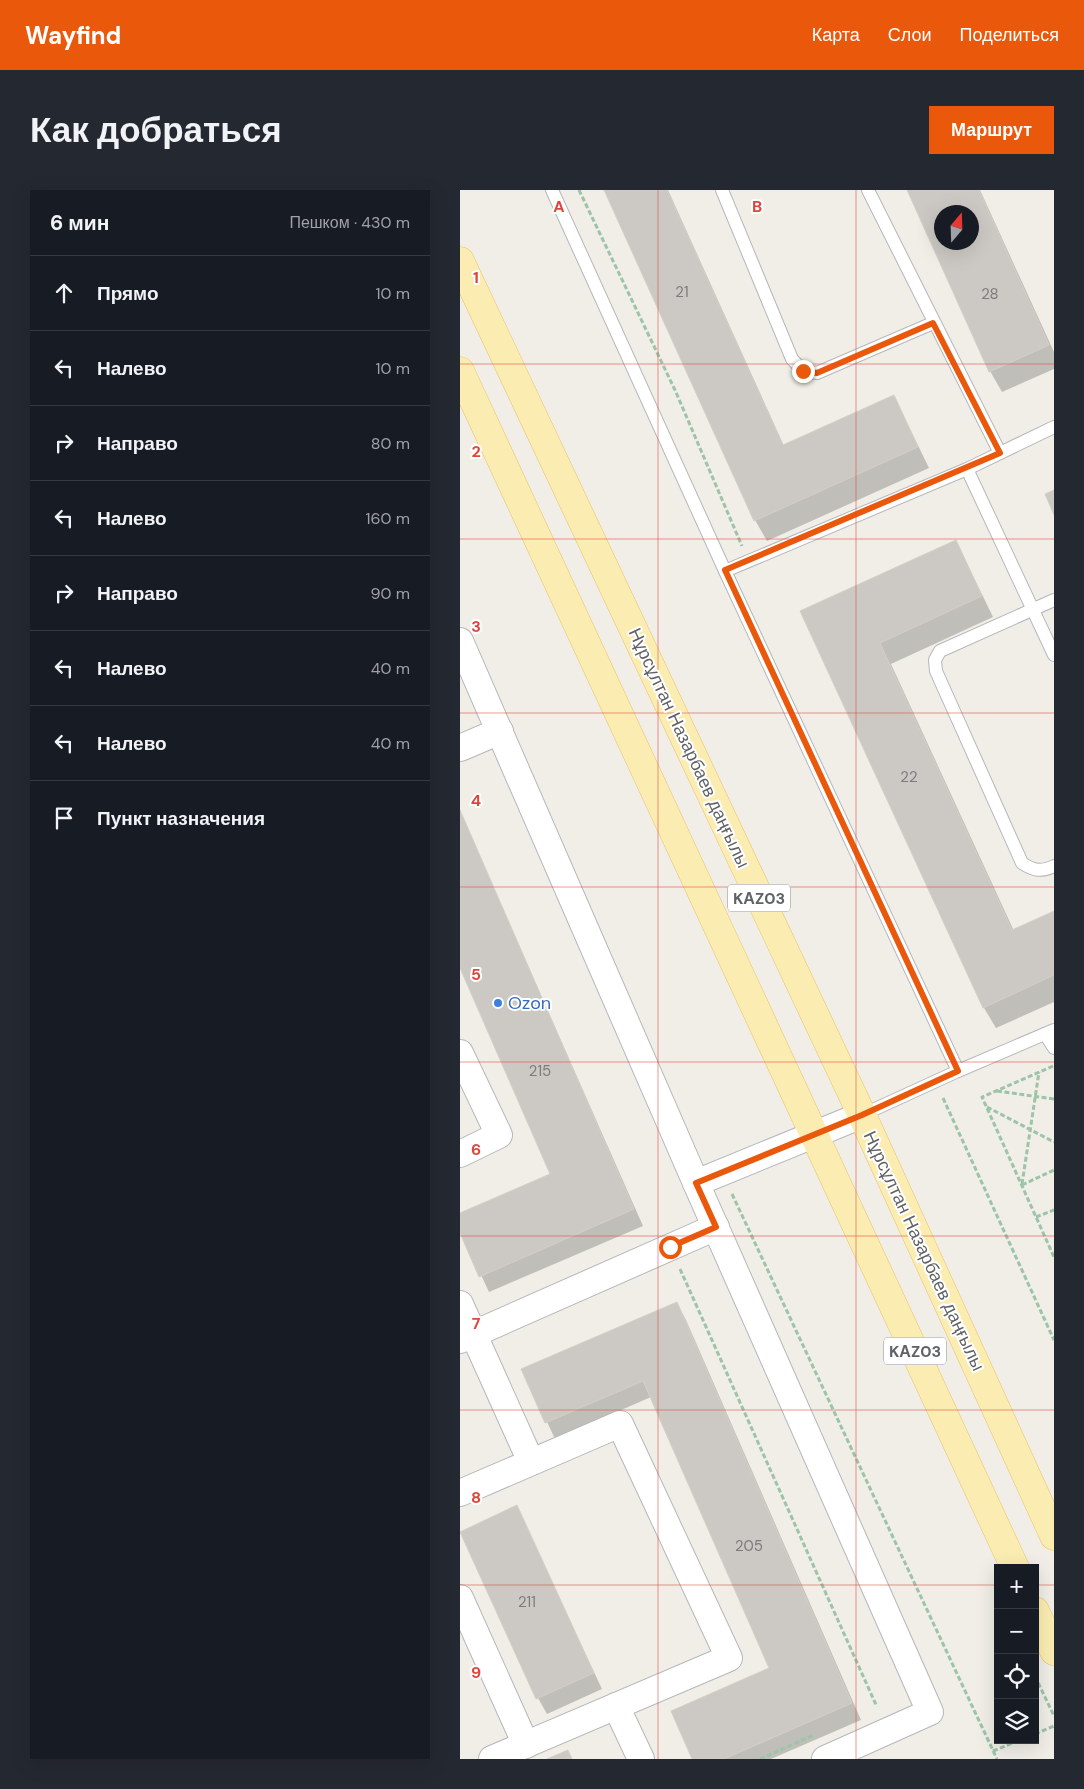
<!DOCTYPE html>
<html lang="ru">
<head>
<meta charset="utf-8">
<style>
  body { margin:0; font-family:"DM Sans",sans-serif; background:#242831; color:#f1f3f6 }
  .controls { position:absolute; right:15px; bottom:15px; display:grid; overflow:hidden; border-radius:0px; box-shadow:0 5px 20px #0002 }
  .controls button { width:45px; height:45px; display:grid; place-items:center; padding:0; border:0; border-bottom:1px solid #363941; background:#171b24; color:#f1f3f6; font:25px sans-serif }
  .compass { position:absolute; left:474px; top:15px; width:45px; height:45px; border-radius:50%; background:#171b24; box-shadow:0 5px 20px #0002; rotate:19deg }
  .stop { position:absolute; width:15px; height:15px; margin:-11px; border:4px solid #ea580c; border-radius:50%; background:#fff }
  .stop.end { background:#ea580c; border-color:#fff; box-shadow:0 1px 5px #0008 }
  .list { margin:0; padding:0; list-style:none }
  h2 { display:flex; justify-content:space-between; align-items:center; height:65px; margin:0; padding:0 20px; font-size:21px }
  h2 small { font-size:16px; font-weight:400; color:#9ea1a6 }
  .list li { display:grid; grid-template-columns:32px 1fr auto; gap:15px; align-items:center; box-sizing:border-box; height:75px; padding:0 20px; border-top:1px solid #363941 }
  .list b { display:block; font-size:19px; white-space:nowrap }
  .list em { font-size:16px; font-style:normal; color:#9ea1a6 }
  .icon { flex:none; width:28px; height:28px; fill:none; stroke:currentColor; stroke-width:2; stroke-linecap:round; stroke-linejoin:round }
  .map { position:relative; flex:none; width:594px; height:1569px; overflow:hidden; border-radius:0px }
  header { display:flex; align-items:center; gap:30px; box-sizing:border-box; height:70px; padding:0 25px; background:#ea580c; color:#fff }
  header strong { font-size:24px }
  nav { display:flex; gap:28px; margin-inline-start:auto; font-size:18px }
  .intro { display:flex; align-items:center; justify-content:space-between; box-sizing:border-box; height:120px; padding:0 30px }
  h1 { margin:0; font-size:35px }
  .button { padding:12px 22px; border-radius:0px; background:#ea580c; color:#fff; font-size:18px; font-weight:700 }
  main { display:flex; gap:30px; padding:0 30px }
  aside { flex:1; background:#171b24; border-radius:0px; box-shadow:0 5px 20px #0002 }
  .map>svg:first-child { display:block }
  .shadow { fill:#0003; fill-rule:evenodd }
  .building { fill:#ccc9c4; stroke:#d4cfc6; fill-rule:evenodd }
  .lines { fill:none; stroke-linecap:round; stroke-linejoin:round }
  .lane-casing { stroke:#b4b7bb; stroke-width:14 }
  .street-casing { stroke:#b4b7bb; stroke-width:28 }
  .primary-casing { stroke:#eac166; stroke-width:29 }
  .path { stroke:#9dc4a8; stroke-width:3; stroke-dasharray:5 2.5; stroke-linecap:butt }
  .lane { stroke:#fff; stroke-width:12 }
  .street { stroke:#fff; stroke-width:26 }
  .primary { stroke:#fbedb1; stroke-width:28 }
  .route { stroke:#ea580c; stroke-width:6 }
  .grid { fill:none; stroke:#e0453d; stroke-width:1; stroke-opacity:0.55 }
  .shop-dot { fill:#3f7fe0; stroke:#fff; stroke-width:2 }
  .labels { text-anchor:middle; stroke-width:4; stroke-linejoin:round; paint-order:stroke }
  .number-label { font-size:15px; fill:#7a7c7e }
  .shield { fill:#fff; stroke:#8f9194; stroke-width:1 }
  .shield-label { font-size:16px; font-weight:bold; fill:#5f6266 }
  .street-label { font-size:18px; fill:#5f6266; stroke:#fff }
  .shop-label { font-size:18px; fill:#366cbe; stroke:#fff; text-anchor:start }
  .grid-label { font-size:16px; text-anchor:middle; font-weight:bold; fill:#e0453d; stroke:#fff; stroke-width:4; stroke-linejoin:round; paint-order:stroke }
</style>
</head>
<body>
<header>
<strong>Wayfind</strong>
<nav><a>Карта</a><a>Слои</a><a>Поделиться</a></nav>
</header>
<div class="intro"><h1>Как добраться</h1><a class="button">Маршрут</a></div>
<main>
<aside>
<h2>6 мин<small>Пешком · 430 m</small></h2>
<ul class="list">
<li><svg class="icon" aria-label="ahead" viewBox="0 0 24 24"><path d="M12 20V5M6 11l6-6 6 6"/></svg><div><b>Прямо</b></div><em>10 m</em></li>
<li><svg class="icon" aria-label="left" viewBox="0 0 24 24"><path d="M17 20v-9H6M10 6l-5 5 5 5"/></svg><div><b>Налево</b></div><em>10 m</em></li>
<li><svg class="icon" aria-label="right" viewBox="0 0 24 24"><path d="M7 20v-9h11M14 6l5 5-5 5"/></svg><div><b>Направо</b></div><em>80 m</em></li>
<li><svg class="icon" aria-label="left" viewBox="0 0 24 24"><path d="M17 20v-9H6M10 6l-5 5 5 5"/></svg><div><b>Налево</b></div><em>160 m</em></li>
<li><svg class="icon" aria-label="right" viewBox="0 0 24 24"><path d="M7 20v-9h11M14 6l5 5-5 5"/></svg><div><b>Направо</b></div><em>90 m</em></li>
<li><svg class="icon" aria-label="left" viewBox="0 0 24 24"><path d="M17 20v-9H6M10 6l-5 5 5 5"/></svg><div><b>Налево</b></div><em>40 m</em></li>
<li><svg class="icon" aria-label="left" viewBox="0 0 24 24"><path d="M17 20v-9H6M10 6l-5 5 5 5"/></svg><div><b>Налево</b></div><em>40 m</em></li>
<li><svg class="icon" aria-label="arrive" viewBox="0 0 24 24"><path d="M6 21V4h12l-3 4 3 4H6"/></svg><div><b>Пункт назначения</b></div></li>
</ul>
</aside>
<div class="map">
<svg width="594" height="1569" viewBox="0 0 594 1569">
  <rect width="100%" height="100%" fill="#f0eee7"/>
  <!-- shadow -->
  <g class="shadow">
    <path d="M146,0H208L324,256L434,206L469,278L307,351L295,330Z"/>
    <path d="M448,0H520L594,162V179L542,202L530,181ZM482,22H512V52H482Z"/>
    <path d="M496,351L533,427L431,474L554,741L594,723V812L536,838L524,818L342,422Z"/>
    <path d="M0,622L183,1036L29,1102L0,1040V1025L92,985L0,775Z"/>
    <path d="M217,1113L226,1130L401,1530L311,1569H233L310,1479L191,1207L95,1249L63,1180Z"/>
    <path d="M56,1317L142,1499L87,1524L78,1508Z"/>
  </g>
  <!-- building -->
  <g class="building">
    <path d="M144,0H207L323,255L434,205L458,257L294,331Z"/>
    <path d="M447,0H519L589,155L529,182ZM482,22H512V52H482Z"/>
    <path d="M594,300V325L585,304Z"/>
    <path d="M496,350L522,406L420,453L552,740L594,721V785L523,818L340,421Z"/>
    <path d="M0,620L174,1019L19,1087L0,1043V1023L90,984L0,778Z"/>
    <path d="M217,1112L392,1513L264,1569H232L211,1521L309,1478L183,1191L85,1233L61,1179Z"/>
    <path d="M57,1315L134,1483L76,1509L0,1342Z"/>
    <path d="M108,1560L112,1569H87Z"/>
  </g>
  <g class="lines">
    <!-- lane casing -->
    <g class="lane-casing">
      <g id="lane">
        <path d="M92,0L265,381L498,881"/>
        <path d="M262,0L332,169L343,181L357,183L473,133"/>
        <path d="M408,0L540,263"/>
        <path d="M507,279L594,465"/>
        <path d="M265,381L507,279L594,237"/>
        <path d="M594,410L480,461L475,470L476,481L562,673C574,681 581,682 594,676"/>
        <path d="M585,844L594,858"/>
        <path d="M402,925L498,881L594,840"/>
      </g>
    </g>
    <!-- street casing -->
    <g class="street-casing">
      <g id="street">
        <path d="M0,451L236,993L470,1522L365,1569"/>
        <path d="M0,558L40,541"/>
        <path d="M0,863L39,945L0,964"/>
        <path d="M236,993L402,925"/>
        <path d="M0,1114L71,1272"/>
        <path d="M0,1150L256,1037"/>
        <path d="M0,1303L160,1234L269,1468L32,1569"/>
        <path d="M0,1408L66,1555"/>
        <path d="M156,1516L181,1569"/>
      </g>
    </g>
    <!-- primary casing -->
    <g class="primary-casing">
      <g id="primary">
        <path d="M0,71L402,925L594,1346"/>
        <path d="M0,181L555,1378"/>
        <path d="M575,1421L594,1461"/>
      </g>
    </g>
    <!-- path -->
    <g class="path">
      <path d="M119,0L215,200L282,356"/>
      <path d="M593,876L522,907L594,1067"/>
      <path d="M537,901L594,909"/>
      <path d="M483,908L594,1150"/>
      <path d="M527,917L594,952"/>
      <path d="M562,994L579,882"/>
      <path d="M562,995L594,980"/>
      <path d="M272,1004L537,1569"/>
      <path d="M576,1027L594,1020"/>
      <path d="M220,1079L417,1517"/>
      <path d="M575,1486L594,1526"/>
      <path d="M575,1544L594,1536"/>
      <path d="M533,1561L560,1550"/>
      <path d="M300,1569L354,1545"/>
    </g>
    <!-- lane -->
    <use href="#lane" class="lane"/>
    <!-- street -->
    <use href="#street" class="street"/>
    <!-- primary -->
    <use href="#primary" class="primary"/>
  </g>
  <g class="lines">
    <!-- route -->
    <path class="route" d="M210,1057L256,1037L236,993L402,925L498,881L265,380L540,263L473,133L357,183L343,181"/>
  </g>
  <!-- grid -->
  <path class="grid" d="M198,0V1569M396,0V1569M0,174H594M0,349H594M0,523H594M0,697H594M0,872H594M0,1046H594M0,1220H594M0,1395H538M575,1395H594"/>
  <!-- markers -->
  <circle class="shop-dot" cx="38" cy="813" r="5"/>
  <g class="labels">
    <!-- number labels -->
    <g class="number-label">
      <text x="222" y="107">21</text>
      <text x="530" y="109">28</text>
      <text x="449" y="592">22</text>
      <text x="80" y="886">215</text>
      <text x="289" y="1361">205</text>
      <text x="67" y="1417">211</text>
    </g>
    <!-- shield labels -->
    <g class="shield">
      <rect x="268" y="694.5" width="62" height="27" rx="4"/>
      <rect x="424" y="1147.5" width="62" height="27" rx="4"/>
    </g>
    <g class="shield-label">
      <text x="299" y="714">KАZ03</text>
      <text x="455" y="1167">KАZ03</text>
    </g>
    <!-- street labels -->
    <g class="street-label">
      <text transform="translate(229 558) rotate(65)" y="6">Нұрсұлтан Назарбаев даңғылы</text>
      <text transform="translate(464 1061) rotate(65)" y="6">Нұрсұлтан Назарбаев даңғылы</text>
    </g>
    <!-- shop labels -->
    <g class="shop-label">
      <text x="48" y="819">Ozon</text>
    </g>
  </g>
  <g class="grid-label">
    <text x="99" y="22">A</text>
    <text x="297" y="22">B</text>
    <text x="16" y="93">1</text>
    <text x="16" y="267">2</text>
    <text x="16" y="442">3</text>
    <text x="16" y="616">4</text>
    <text x="16" y="790">5</text>
    <text x="16" y="965">6</text>
    <text x="16" y="1139">7</text>
    <text x="16" y="1313">8</text>
    <text x="16" y="1488">9</text>
  </g>
</svg>
<div class="controls">
<button>+</button>
<button>−</button>
<button><svg class="icon" aria-label="locate" viewBox="0 0 24 24"><circle cx="12" cy="12" r="6"/><path d="M12 2v4M12 18v4M2 12h4M18 12h4"/></svg></button>
<button><svg class="icon" aria-label="layers" viewBox="0 0 24 24"><path d="M12 4l9 5-9 5-9-5zM3 14l9 5 9-5"/></svg></button>
</div>
<svg class="compass" viewBox="-18 -18 36 36"><path d="M0-13l5 13h-10z" fill="#e53935"/><path d="M0 13l5-13h-10z" fill="#9ea1a6"/></svg>
<div class="stop" style="left:210px;top:1057px"></div>
<div class="stop end" style="left:343px;top:181px"></div>
</div>
</main>
</body>
</html>
